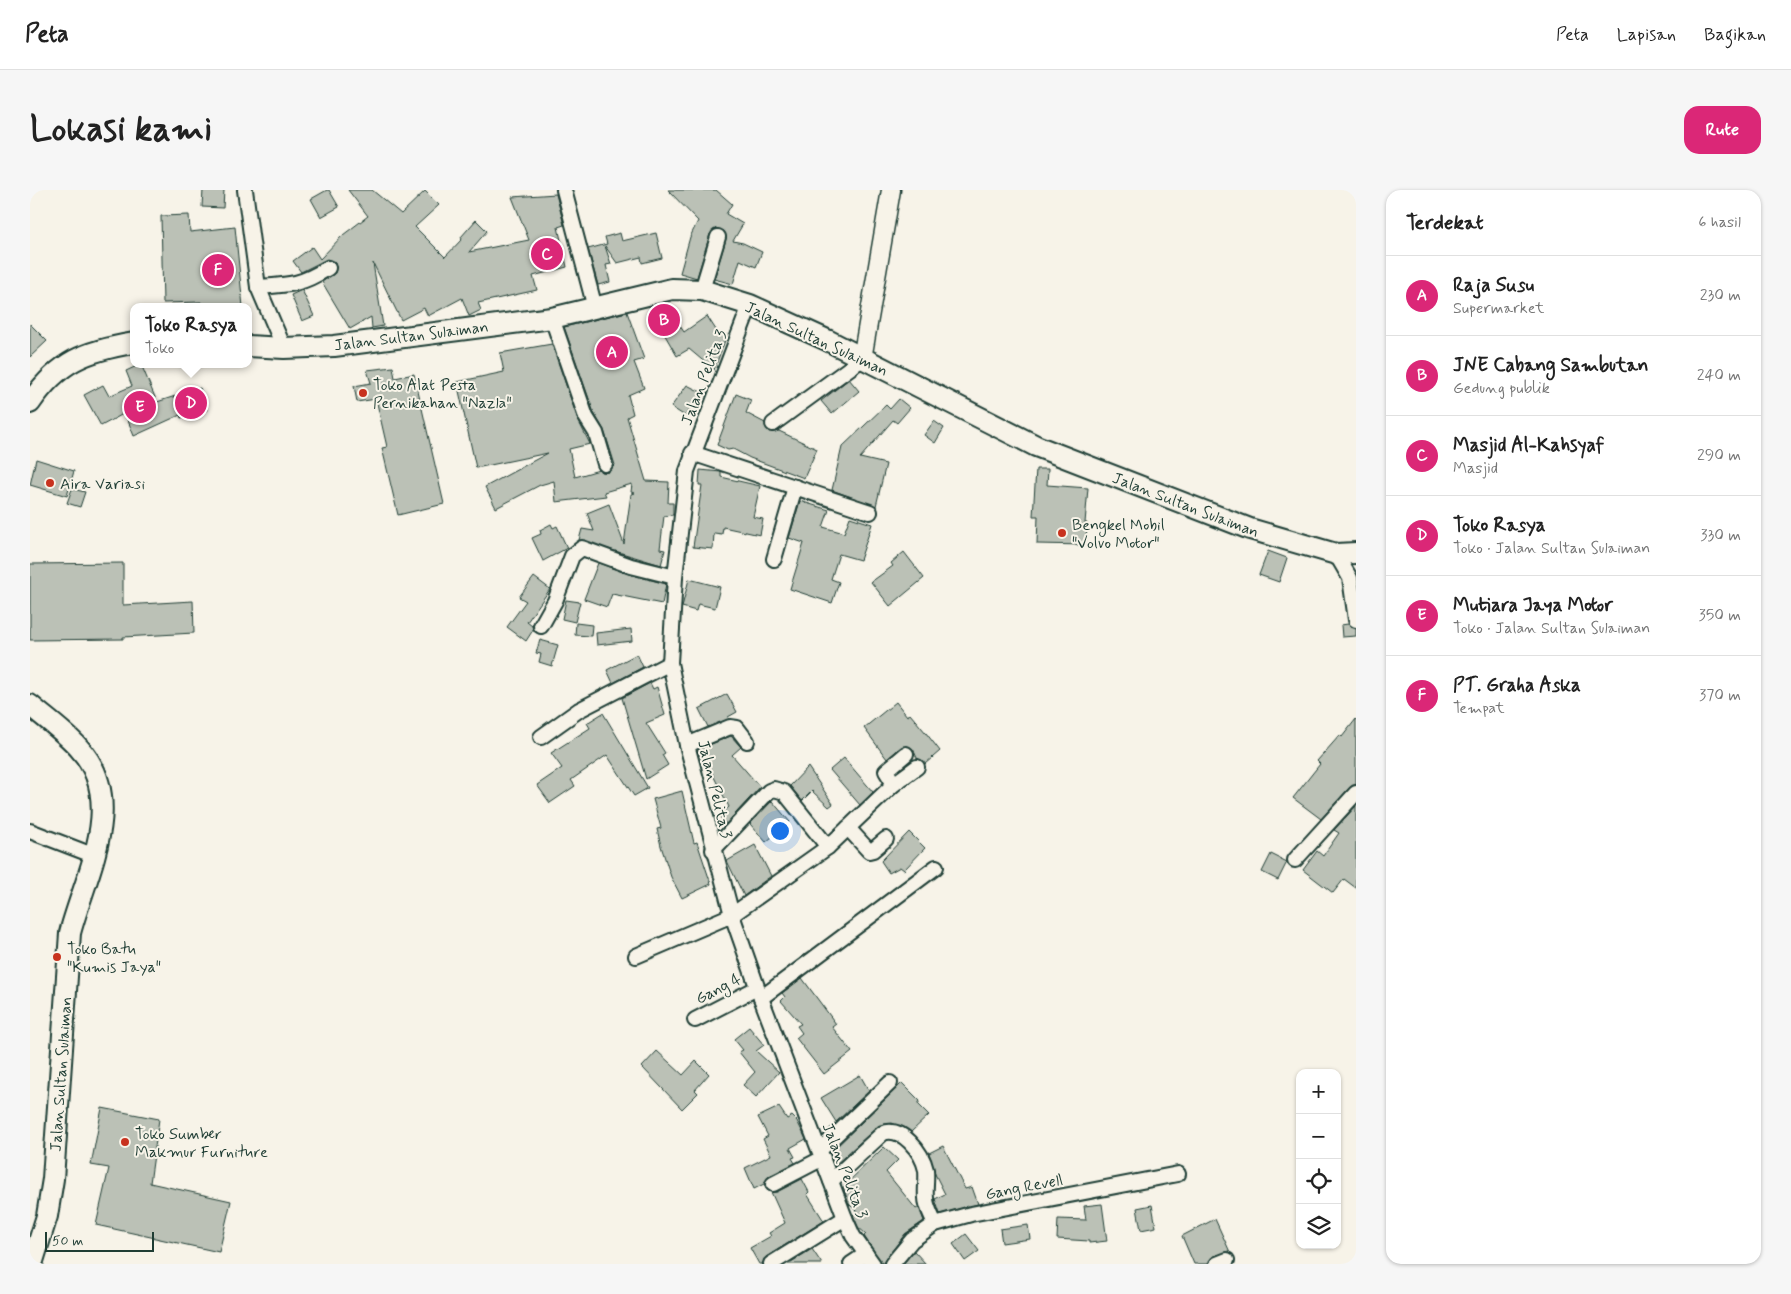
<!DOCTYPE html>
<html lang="id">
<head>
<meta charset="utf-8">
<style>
  body { margin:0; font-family:Mynerve,sans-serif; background:#f6f6f6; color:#222 }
  .controls { position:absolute; right:15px; bottom:15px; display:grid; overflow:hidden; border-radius:10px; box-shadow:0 1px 4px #0004 }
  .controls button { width:45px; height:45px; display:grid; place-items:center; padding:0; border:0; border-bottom:1px solid #e0e0e0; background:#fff; color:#222; font:25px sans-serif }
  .scale { position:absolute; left:15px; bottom:12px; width:109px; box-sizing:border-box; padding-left:5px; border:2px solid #1f3d34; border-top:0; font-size:14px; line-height:18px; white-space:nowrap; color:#1f3d34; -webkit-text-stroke:4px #f7f3e8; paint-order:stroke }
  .you { position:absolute; left:749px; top:640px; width:18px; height:18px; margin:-12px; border:4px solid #fff; border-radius:50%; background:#1a73e8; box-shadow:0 0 0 8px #1a73e833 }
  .badge { display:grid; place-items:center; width:32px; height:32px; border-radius:50%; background:#db2777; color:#fff; font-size:16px; font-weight:700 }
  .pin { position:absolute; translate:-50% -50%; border:2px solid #fff; box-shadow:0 1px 5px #0006 }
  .popup { position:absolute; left:100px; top:113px; width:122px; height:65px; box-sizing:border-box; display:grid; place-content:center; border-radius:10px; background:#fff; filter:drop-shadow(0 1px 4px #0005); font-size:16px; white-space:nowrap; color:#767676 }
  .popup b { font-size:19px; color:#222 }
  .popup::after { content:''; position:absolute; left:50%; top:100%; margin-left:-10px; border:10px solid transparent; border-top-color:#fff }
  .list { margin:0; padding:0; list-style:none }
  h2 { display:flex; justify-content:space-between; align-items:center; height:65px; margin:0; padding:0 20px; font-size:21px }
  h2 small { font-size:16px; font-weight:400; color:#767676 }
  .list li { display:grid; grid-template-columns:32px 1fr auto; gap:15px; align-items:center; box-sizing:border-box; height:80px; padding:0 20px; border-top:1px solid #e0e0e0 }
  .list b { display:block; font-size:19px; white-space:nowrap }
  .list p { margin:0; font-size:16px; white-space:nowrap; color:#767676 }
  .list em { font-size:16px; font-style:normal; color:#767676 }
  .icon { flex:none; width:28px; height:28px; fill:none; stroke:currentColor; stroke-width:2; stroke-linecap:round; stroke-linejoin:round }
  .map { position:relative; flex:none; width:1326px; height:1074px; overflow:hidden; border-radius:15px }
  header { display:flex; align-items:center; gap:30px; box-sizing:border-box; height:70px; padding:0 25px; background:#fff; border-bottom:1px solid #e0e0e0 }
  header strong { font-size:24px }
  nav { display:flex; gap:28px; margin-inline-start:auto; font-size:18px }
  .intro { display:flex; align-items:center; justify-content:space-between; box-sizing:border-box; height:120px; padding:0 30px }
  h1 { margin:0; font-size:35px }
  .button { padding:12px 22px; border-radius:15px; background:#db2777; color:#fff; font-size:18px; font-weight:700 }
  main { display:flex; gap:30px; padding:0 30px }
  aside { flex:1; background:#fff; border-radius:15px; box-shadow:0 1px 4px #0004 }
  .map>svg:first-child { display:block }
  .building { fill:#bbc1b6; stroke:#1f3d34 }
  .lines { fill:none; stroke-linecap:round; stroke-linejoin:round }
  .minor-casing { stroke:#1f3d34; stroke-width:18 }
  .tertiary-casing { stroke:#1f3d34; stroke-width:21 }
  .secondary-casing { stroke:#1f3d34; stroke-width:24 }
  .minor { stroke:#f7f3e8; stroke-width:14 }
  .tertiary { stroke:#f7f3e8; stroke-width:18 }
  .secondary { stroke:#f7f3e8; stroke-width:20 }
  .poi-dot { fill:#c8321e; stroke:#f7f3e8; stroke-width:2 }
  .labels { text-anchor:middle; stroke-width:4; stroke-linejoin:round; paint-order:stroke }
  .street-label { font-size:16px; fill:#1f3d34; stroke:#f7f3e8 }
  .poi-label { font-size:16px; fill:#1f3d34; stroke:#f7f3e8; text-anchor:start }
</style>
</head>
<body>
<header>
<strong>Peta</strong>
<nav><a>Peta</a><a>Lapisan</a><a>Bagikan</a></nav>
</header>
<div class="intro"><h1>Lokasi kami</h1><a class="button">Rute</a></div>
<main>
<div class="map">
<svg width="1326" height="1074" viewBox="0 0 1326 1074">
  <rect width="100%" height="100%" fill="#f7f3e8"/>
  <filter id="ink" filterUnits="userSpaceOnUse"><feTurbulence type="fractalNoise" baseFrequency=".02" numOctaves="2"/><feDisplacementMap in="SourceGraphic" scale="10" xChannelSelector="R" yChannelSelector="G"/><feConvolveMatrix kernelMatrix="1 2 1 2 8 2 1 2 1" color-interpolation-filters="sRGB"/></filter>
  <g filter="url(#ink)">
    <!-- building -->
    <g class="building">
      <path d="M173,0H194L193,18L172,17Z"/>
      <path d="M297,0H299L309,17L291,27L281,9Z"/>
      <path d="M318,0H342L371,24L395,1L409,15L385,37L415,67L432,49L431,47L446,30L457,41L439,62L499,50L482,7L526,4L534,35L528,37L537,77L503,86L507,100L448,113L451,120L439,126L432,108L398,126L394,118L371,130L343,73L353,136L342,138L341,127L320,139L292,92L305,83V73L297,69L271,82L263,71L282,57L290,69L313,45L338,26Z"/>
      <path d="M638,0H686L702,14L696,24L713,34L703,51L713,53L732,62L726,77L710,70L703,94L684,89L696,49L694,41L686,38L680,44L667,88L650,83L660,47L668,31Z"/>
      <path d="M159,25L160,42L205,37L213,117H171V112L133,113L131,26Z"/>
      <path d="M590,43L592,51L626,43L632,68L612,73L611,67L587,73L575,56L581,74L576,75L580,92L568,95L558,59L577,54L575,47Z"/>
      <path d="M272,100L284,126L272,131L261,105Z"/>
      <path d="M636,121L647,137L650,136L654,142L677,126L688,143L697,145L684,180L659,159L647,166L625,128Z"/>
      <path d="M597,122L614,169L604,172L614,198L598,205L603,224L597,227L616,291L639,292L638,313H643V325L634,326L630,359L635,360L631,375L549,350L552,339L564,341L557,323L579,314L594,354L601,304L605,303L601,302L602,294L574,302L576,306L526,312L524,291L510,295L466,318L455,297L518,263L446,278L427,192L474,182L470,163L522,154L548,230L560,254L539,259L545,287L569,280L578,282L585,275L574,240L564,223L534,137Z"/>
      <path d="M0,134L17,151L0,167Z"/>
      <path d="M111,174L127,212L170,198L177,220L151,228L150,225L104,246L95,223L71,236L54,205L73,195L79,206L102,196L96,181Z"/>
      <path d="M363,177L365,188L384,184L414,314L368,325L352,258L357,257L346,209L327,212L324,196L341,193L337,180Z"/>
      <path d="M819,189L829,201L802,224L791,211Z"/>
      <path d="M657,195L673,203L655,226L641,217Z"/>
      <path d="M706,204L721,210L716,223L735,233L739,242L749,241L787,259L774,288L720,268L703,259L698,260L687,255Z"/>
      <path d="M869,209L880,218L867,233L863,230L830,268L856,274L846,316L802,300L812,257L856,215L860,219Z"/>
      <path d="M904,231L914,238L905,253L894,245Z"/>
      <path d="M6,269L44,281L37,306L0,295Z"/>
      <path d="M1006,279H1018L1017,295L1058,298L1055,333H1057L1056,355L1007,354L1008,326H1003Z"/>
      <path d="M670,280L691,282V287L730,296L723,327L733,329L730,345L693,337L692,344L684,343L683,359L663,357L672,295H669Z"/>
      <path d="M42,299L55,302L50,317L37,313Z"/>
      <path d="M770,311L799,320L793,337L814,343L820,327L842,334L830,370L809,364L801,389L809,392L802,413L760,399L774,353L759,348Z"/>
      <path d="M521,334L523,338L527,336L537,358L513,371L502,348L511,344L510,340Z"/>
      <path d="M1238,361L1257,368L1249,392L1229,385Z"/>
      <path d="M874,362L894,388L860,416L841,392L863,376L861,373Z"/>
      <path d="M93,373V415L163,411L164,443L93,447V449L0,450V374Z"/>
      <path d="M568,373L599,384L636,394L632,414L582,404L577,417L554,409Z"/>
      <path d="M504,387L520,399L497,432L502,436L503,440L496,451L477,437L496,411L489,407Z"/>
      <path d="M659,389L690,397L685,418L668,414L666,421L652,417Z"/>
      <path d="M536,410L550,412L545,432L532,429Z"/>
      <path d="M546,433L562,435L561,446L545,445Z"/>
      <path d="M1318,434L1326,439V446L1312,447L1311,435Z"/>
      <path d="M601,439L602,451L567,455L566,443Z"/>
      <path d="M510,450L528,455L522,476L509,472L511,464L506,463Z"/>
      <path d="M607,464L613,477L583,493L577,480Z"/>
      <path d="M620,493L623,499L627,497L635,525L616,533L635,563L632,565L638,575L616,589L592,508Z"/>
      <path d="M697,504L707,522L698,527L699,529L678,537L669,519Z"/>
      <path d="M866,512L877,526L880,524L896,543L910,561L895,574L887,568L883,559L878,556L871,557L857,569L834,538Z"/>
      <path d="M573,523L618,598L604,606L577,565L541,590L545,596L520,613L507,595L532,578L521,563L560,538L557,533Z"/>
      <path d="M1326,529V594L1320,597L1291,629L1263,608L1290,574L1287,571L1310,545L1312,547Z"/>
      <path d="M701,546L711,557L702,565L730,597L696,634L689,626L699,617L679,577L676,578L667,560Z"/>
      <path d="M814,568L843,602L830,615L800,580Z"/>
      <path d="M778,577L803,614L799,617L782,601L772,611L760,596Z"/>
      <path d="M652,601L664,653L667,652L681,694L652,708L641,687L631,656L627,639L631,638L623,609Z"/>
      <path d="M742,611L760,632L736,652L720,634Z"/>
      <path d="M1326,616V698L1314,689L1303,703L1273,680L1287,661L1293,666L1309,643L1304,640Z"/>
      <path d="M879,642L895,658L874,680L870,677L859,683L851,671Z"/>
      <path d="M725,655L741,686L714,706L697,671Z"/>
      <path d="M1241,664L1257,672L1248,690L1232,682Z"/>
      <path d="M772,788L806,834L802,837L822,862L794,884L766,848L772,843L767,836L771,834L751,811L755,807L752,803Z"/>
      <path d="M719,837L734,855L726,861L749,882L726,907L713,895L725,882L709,862L713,860L704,849Z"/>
      <path d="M627,861L653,885L666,871L679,884L665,900L668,903L652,919L612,877Z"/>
      <path d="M830,885L839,901L806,932L791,908Z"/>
      <path d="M872,893L890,911L888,914L899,925L881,942L862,933L848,936L804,976L800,963Z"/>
      <path d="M749,917L757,929L762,926L767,931L776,949L760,958L765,967L762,968L765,973L739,986L734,994L724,999L715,978L741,965L733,949L738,946L728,927Z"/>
      <path d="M72,918L129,929L120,993L201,1011L189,1062L66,1035L79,978L61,975Z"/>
      <path d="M913,956L935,999L942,997L948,1014L910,1024L905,1009L915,1004L905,984L899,963Z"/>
      <path d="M854,957L868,970L856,982L886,1019L889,1017L894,1031L875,1044L852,1074L834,1046L836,1044L828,1037L823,1025L827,1022L819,1014L813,997Z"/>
      <path d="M772,989L779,1002L777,1004L794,1031L736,1067L732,1074H729L720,1058L741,1046L739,1043L755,1033L741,1002H747Z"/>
      <path d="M1072,1014L1077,1051L1059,1053V1051L1027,1049L1028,1029L1056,1030L1054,1016Z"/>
      <path d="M1122,1015L1126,1037L1111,1040L1107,1018Z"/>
      <path d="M1185,1029L1200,1062L1183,1066L1178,1074H1164L1152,1046Z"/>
      <path d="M998,1035L1000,1049L972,1053L970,1039Z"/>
      <path d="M936,1044L949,1061L935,1071L923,1054Z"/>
      <path d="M782,1059L792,1074H758Z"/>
      <path d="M884,1061L896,1074H873Z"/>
    </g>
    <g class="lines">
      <!-- minor casing -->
      <g class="minor-casing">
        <g id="minor">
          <path d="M215,0L228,97L254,158"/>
          <path d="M534,0L565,118"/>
          <path d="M228,97C260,95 271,95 298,78"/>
          <path d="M672,100L688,47"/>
          <path d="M720,115L657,281L645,387L640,473L657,555L702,725L731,808L815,1028L823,1046L843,1074"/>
          <path d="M522,128L556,227L566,243L575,274"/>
          <path d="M743,234L832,169"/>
          <path d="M662,263L840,322"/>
          <path d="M1306,364L1320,388L1326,430"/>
          <path d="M744,369L765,297"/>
          <path d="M511,436L525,411L542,366L552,358L601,376L645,387"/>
          <path d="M511,547L549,520L640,473"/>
          <path d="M657,555L700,537L707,538L717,551"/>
          <path d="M864,594L856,581L876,564"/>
          <path d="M818,638L839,661L843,660L856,649"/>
          <path d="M0,641L65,666"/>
          <path d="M683,660L739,601L744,599L754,602L798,657"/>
          <path d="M1265,670L1326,603"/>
          <path d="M606,766L702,725L798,657L864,594L887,577"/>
          <path d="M731,808L906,677"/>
          <path d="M665,830L727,798"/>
          <path d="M790,960L860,893"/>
          <path d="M801,991L853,943C872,936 892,962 896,980C897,990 895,999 896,1008C896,1017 902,1026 905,1034"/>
          <path d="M743,994L793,968"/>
          <path d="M741,1074L815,1028"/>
          <path d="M821,1074L836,1064"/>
          <path d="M862,1074L882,1050L905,1034L941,1024L1148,984"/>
          <path d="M1187,1074L1197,1070"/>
        </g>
      </g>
      <!-- tertiary casing -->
      <g class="tertiary-casing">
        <path id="tertiary" d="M832,169L861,0"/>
      </g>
      <!-- secondary casing -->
      <g class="secondary-casing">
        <g id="secondary">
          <path d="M218,156L254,158L304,156L522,128L642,99L672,100L720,115L797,150L1006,256L1220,339L1306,364L1326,363"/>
          <path d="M0,213C29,171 55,161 104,153"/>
          <path d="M0,515C16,529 35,542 49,558C98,611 55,685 40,743L23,989L17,1026L2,1074"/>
        </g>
      </g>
      <!-- minor -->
      <use href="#minor" class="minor"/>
      <!-- tertiary -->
      <use href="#tertiary" class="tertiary"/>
      <!-- secondary -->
      <use href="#secondary" class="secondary"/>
    </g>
  </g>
  <!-- markers -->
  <g class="poi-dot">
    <circle cx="333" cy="203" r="5"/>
    <circle cx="20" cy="293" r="5"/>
    <circle cx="1032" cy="343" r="5"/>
    <circle cx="27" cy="767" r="5"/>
    <circle cx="95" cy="952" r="5"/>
  </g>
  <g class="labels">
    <!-- street labels -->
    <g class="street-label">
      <text transform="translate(381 145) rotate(-7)" y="6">Jalan Sultan Sulaiman</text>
      <text transform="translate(787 148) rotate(25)" y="6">Jalan Sultan Sulaiman</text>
      <text transform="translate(673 187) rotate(-69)" y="6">Jalan Pelita 3</text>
      <text transform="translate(1156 314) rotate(21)" y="6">Jalan Sultan Sulaiman</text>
      <text transform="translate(686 599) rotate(76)" y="6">Jalan Pelita 3</text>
      <text transform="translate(688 798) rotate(-27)" y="6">Gang 4</text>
      <text transform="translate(30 884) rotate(-86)" y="6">Jalan Sultan Sulaiman</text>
      <text transform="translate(816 980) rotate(69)" y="6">Jalan Pelita 3</text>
      <text transform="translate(994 996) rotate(-11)" y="6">Gang Revell</text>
    </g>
    <!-- poi labels -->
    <g class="poi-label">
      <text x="343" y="200">Toko Alat Pesta<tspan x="343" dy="18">Pernikahan "Nazla"</tspan></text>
      <text x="30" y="299">Aira Variasi</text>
      <text x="1042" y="340">Bengkel Mobil<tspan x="1042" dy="18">"Volvo Motor"</tspan></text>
      <text x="37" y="764">Toko Batu<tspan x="37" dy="18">"Kumis Jaya"</tspan></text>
      <text x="105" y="949">Toko Sumber<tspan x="105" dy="18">Makmur Furniture</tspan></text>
    </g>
  </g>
</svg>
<div class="controls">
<button>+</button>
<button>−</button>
<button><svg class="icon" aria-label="locate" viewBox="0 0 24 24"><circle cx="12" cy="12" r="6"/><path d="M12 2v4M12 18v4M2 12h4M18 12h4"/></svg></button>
<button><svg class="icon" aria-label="layers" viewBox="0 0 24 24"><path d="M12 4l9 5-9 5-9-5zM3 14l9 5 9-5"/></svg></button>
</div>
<div class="scale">50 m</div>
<div class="you"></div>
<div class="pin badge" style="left:582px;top:162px">A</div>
<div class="pin badge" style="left:634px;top:130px">B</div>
<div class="pin badge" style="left:517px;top:64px">C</div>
<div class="pin badge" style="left:161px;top:213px">D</div>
<div class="popup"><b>Toko Rasya</b>Toko</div>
<div class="pin badge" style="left:110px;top:217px">E</div>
<div class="pin badge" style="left:188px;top:80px">F</div>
</div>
<aside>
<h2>Terdekat<small>6 hasil</small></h2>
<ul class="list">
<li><span class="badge">A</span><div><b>Raja Susu</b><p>Supermarket</p></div><em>230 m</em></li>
<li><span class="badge">B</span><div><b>JNE Cabang Sambutan</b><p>Gedung publik</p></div><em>240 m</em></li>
<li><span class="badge">C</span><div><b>Masjid Al-Kahsyaf</b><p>Masjid</p></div><em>290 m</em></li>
<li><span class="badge">D</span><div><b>Toko Rasya</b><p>Toko · Jalan Sultan Sulaiman</p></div><em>330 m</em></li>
<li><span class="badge">E</span><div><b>Mutiara Jaya Motor</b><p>Toko · Jalan Sultan Sulaiman</p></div><em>350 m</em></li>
<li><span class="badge">F</span><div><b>PT. Graha Aska</b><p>Tempat</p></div><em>370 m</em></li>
</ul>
</aside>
</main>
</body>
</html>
